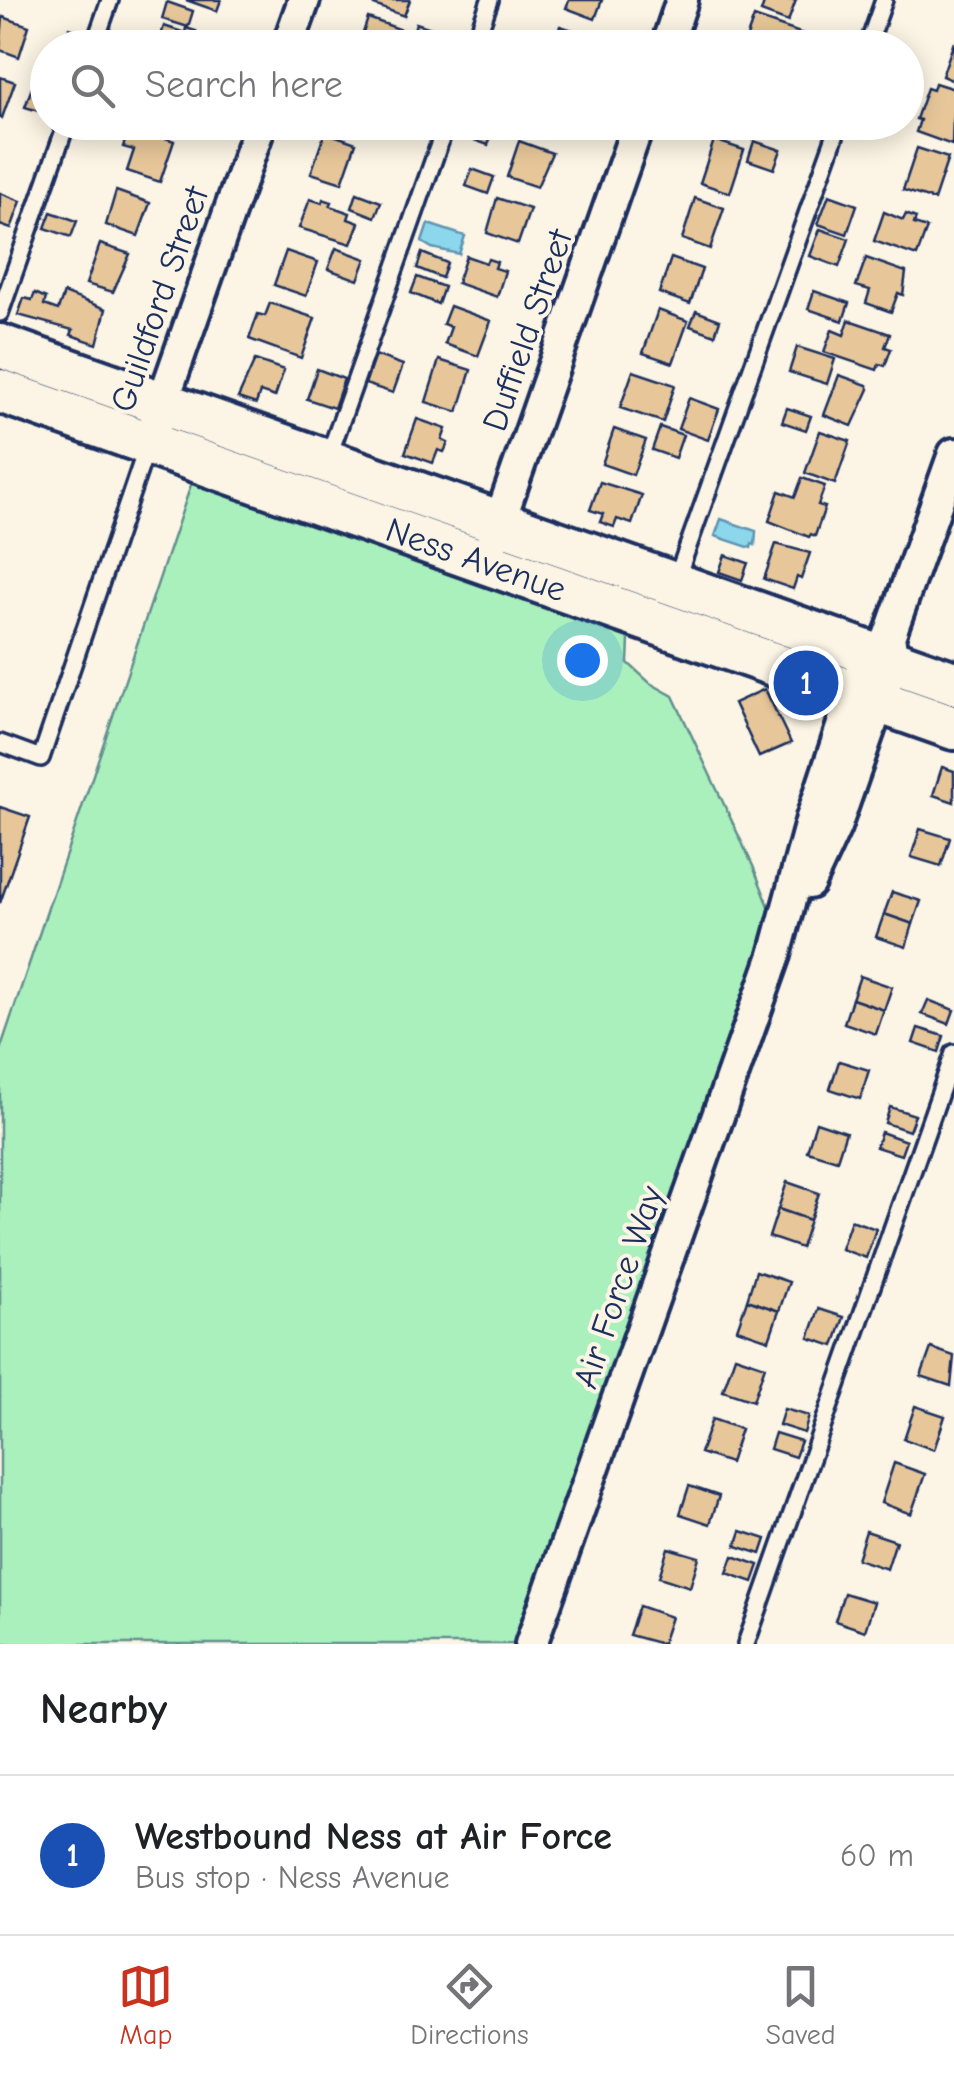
<!DOCTYPE html>
<html lang="en">
<head>
<meta charset="utf-8">
<style>
  body { margin:0; font-family:"Comic Neue",sans-serif; background:#f2f2f2; color:#202124 }
  .you { position:absolute; left:582px; top:660px; width:35px; height:35px; margin:-25px; border:8px solid #fff; border-radius:50%; background:#1a73e8; box-shadow:0 0 0 15px #1a73e833 }
  .badge { display:grid; place-items:center; width:65px; height:65px; border-radius:50%; background:#c8321e; color:#fff; font-size:32px; font-weight:700 }
  .pin { position:absolute; translate:-50% -50%; border:5px solid #fff; box-shadow:0 2px 10px #0006 }
  .list { margin:0; padding:0; list-style:none }
  h2 { display:flex; justify-content:space-between; align-items:center; height:130px; margin:0; padding:0 40px; font-size:42px }
  h2 small { font-size:32px; font-weight:400; color:#757577 }
  .list li { display:grid; grid-template-columns:65px 1fr auto; gap:30px; align-items:center; box-sizing:border-box; height:160px; padding:0 40px; border-top:2px solid #e0e0e0 }
  .list b { display:block; font-size:38px; white-space:nowrap }
  .list p { margin:0; font-size:32px; white-space:nowrap; color:#757577 }
  .list em { font-size:32px; font-style:normal; color:#757577 }
  .icon { flex:none; width:55px; height:55px; fill:none; stroke:currentColor; stroke-width:2; stroke-linecap:round; stroke-linejoin:round }
  .map { position:relative; flex:none; width:954px; height:1644px; overflow:hidden }
  .search { position:absolute; background:#fff; box-shadow:0 5px 25px #0003; left:30px; right:30px; top:30px; height:110px; display:flex; align-items:center; gap:25px; box-sizing:border-box; padding:0 35px; border-radius:55px; color:#757577; font-size:38px }
  .sheet { height:290px; background:#fff }
  nav { display:flex; justify-content:space-around; align-items:center; box-sizing:border-box; height:140px; border-top:2px solid #e0e0e0; background:#fff; font-size:28px; color:#757577 }
  nav a { display:grid; justify-items:center; gap:5px }
  nav .on { color:#c8321e }
  .map>svg:first-child { display:block }
  .green { fill:#aaf0bd; stroke:#62908e; stroke-width:2.5 }
  .water { fill:#8cd7ec; stroke:#5f94b3; stroke-width:2.5 }
  .building { fill:#e7c799; stroke:#1b2f5e; stroke-width:2.5 }
  .lines { fill:none; stroke-linecap:round; stroke-linejoin:round }
  .lane-casing { stroke:#1b2f5e; stroke-width:22 }
  .street-casing { stroke:#1b2f5e; stroke-width:38 }
  .secondary-casing { stroke:#1b2f5e; stroke-width:50 }
  .lane { stroke:#fcf5e5; stroke-width:15 }
  .street { stroke:#fcf5e5; stroke-width:30 }
  .secondary { stroke:#fcf5e5; stroke-width:42 }
  .labels { text-anchor:middle; stroke-width:8; stroke-linejoin:round; paint-order:stroke }
  .street-label { font-size:35px; fill:#1b2f5e; stroke:#fcf5e5 }
</style>
</head>
<body>
<div class="map">
<svg width="954" height="1644" viewBox="0 0 954 1644">
  <rect width="100%" height="100%" fill="#fcf5e5"/>
  <filter id="ink" filterUnits="userSpaceOnUse"><feTurbulence type="fractalNoise" baseFrequency=".01" numOctaves="2"/><feDisplacementMap in="SourceGraphic" scale="20" xChannelSelector="R" yChannelSelector="G"/><feConvolveMatrix kernelMatrix="1 2 1 2 8 2 1 2 1" color-interpolation-filters="sRGB"/></filter>
  <g filter="url(#ink)">
    <!-- green -->
    <path class="green" d="M199,461L630,616L628,663L650,683L673,696L753,866L780,934L531,1644H0V1050Z"/>
    <!-- water -->
    <g class="water">
      <path d="M428,224L465,236L459,254L432,248L422,242Z"/>
      <path d="M721,519L756,531L755,545L752,544L751,548L715,536Z"/>
    </g>
    <!-- building -->
    <g class="building">
      <path d="M186,0H221L217,11Z"/>
      <path d="M376,0H410L404,16L374,5Z"/>
      <path d="M569,0H602L595,19L566,8Z"/>
      <path d="M765,0H796L788,22L761,12Z"/>
      <path d="M167,2L193,11L188,27L162,19Z"/>
      <path d="M3,17L29,26L19,57L0,50Z"/>
      <path d="M754,17L809,36L805,48H743Z"/>
      <path d="M368,18L402,30L396,48H358Z"/>
      <path d="M416,23L446,33L441,48H424L410,42Z"/>
      <path d="M164,26L185,33L186,28L196,31L194,37L205,40L203,48H157Z"/>
      <path d="M560,26L592,36L588,48H553Z"/>
      <path d="M69,28L84,33L79,48H62Z"/>
      <path d="M954,42V81L942,76Z"/>
      <path d="M0,77L15,82L2,118L0,117Z"/>
      <path d="M35,79L48,83V114L25,107Z"/>
      <path d="M935,83L954,89L952,145L916,132L920,120L916,119L927,88L933,90Z"/>
      <path d="M458,122H496L488,145L454,133Z"/>
      <path d="M722,122H753L750,134L721,125Z"/>
      <path d="M130,125L174,141L160,182L127,171L134,150L123,147Z"/>
      <path d="M325,132L356,143L342,183L311,173Z"/>
      <path d="M714,140L744,150L730,193L700,183Z"/>
      <path d="M519,141L552,153L537,187L507,177Z"/>
      <path d="M754,141L781,150L774,169L748,160Z"/>
      <path d="M917,148L948,158L934,200L903,190Z"/>
      <path d="M472,169L494,177L488,194L466,186Z"/>
      <path d="M116,191L150,203L138,236L106,225Z"/>
      <path d="M0,193L21,201L11,229L0,225Z"/>
      <path d="M357,193L381,202L375,217L352,208Z"/>
      <path d="M829,195L857,205L847,234L818,224Z"/>
      <path d="M497,198L530,209L518,244L487,233Z"/>
      <path d="M695,198L724,208L710,249L682,239Z"/>
      <path d="M310,199L322,203L323,199L332,202L330,206L350,213L348,219L359,223L351,244L299,228Z"/>
      <path d="M51,212L77,221L71,237L45,228Z"/>
      <path d="M884,212L903,220L906,214L916,218L914,224L927,228L917,256L874,241Z"/>
      <path d="M820,229L849,239L839,267L810,256Z"/>
      <path d="M100,244L130,254L113,292L86,284Z"/>
      <path d="M336,248L366,259L358,280L328,269Z"/>
      <path d="M286,251L318,262L306,296L274,285Z"/>
      <path d="M422,253L447,263L442,278L417,268Z"/>
      <path d="M466,256L486,263L488,259L497,262L495,268L505,271L497,297L457,283Z"/>
      <path d="M671,258L702,269L690,304L659,293Z"/>
      <path d="M866,258L906,272L903,295L898,293L891,312L866,303L870,290L856,286Z"/>
      <path d="M417,277L444,287L438,304L411,293Z"/>
      <path d="M814,291L849,303L843,321L808,309Z"/>
      <path d="M35,293L46,298L44,305L58,310L64,293L106,309L97,344L71,335L73,330L18,315L24,298L32,300Z"/>
      <path d="M270,303L315,318L301,358L249,339L258,314L265,316Z"/>
      <path d="M450,306L491,321L478,356L445,344L451,327L443,324Z"/>
      <path d="M658,310L688,321L673,363L643,353Z"/>
      <path d="M696,311L720,320L715,335L690,326Z"/>
      <path d="M849,320L890,334L885,347L891,349L885,366L879,364L877,370L824,352L832,330L844,335Z"/>
      <path d="M797,347L835,359L827,384L789,372Z"/>
      <path d="M375,355L403,365L393,393L365,384Z"/>
      <path d="M255,360L284,370L275,397L260,392L256,404L238,398Z"/>
      <path d="M439,360L471,370L458,412L426,402Z"/>
      <path d="M317,369L344,379L334,408L307,399Z"/>
      <path d="M633,371L675,385L663,422L620,408Z"/>
      <path d="M839,375L867,385L869,389L852,426L824,415Z"/>
      <path d="M689,398L719,409L708,440L678,429Z"/>
      <path d="M787,408L811,416L806,430L782,422Z"/>
      <path d="M417,419L446,429L442,440L448,443L444,452L438,450L433,463L405,453Z"/>
      <path d="M660,427L683,435L675,458L652,450Z"/>
      <path d="M614,429L646,440L633,475L602,464Z"/>
      <path d="M820,431L850,441L835,484L805,473Z"/>
      <path d="M802,478L825,486L818,505L825,507L815,536L811,534L809,537L769,521L779,491L795,497Z"/>
      <path d="M600,482L642,495L632,524L617,519L614,527L600,522L603,514L590,510Z"/>
      <path d="M776,544L810,553L801,579L797,577L793,589L764,579Z"/>
      <path d="M725,555L748,563L742,580L719,572Z"/>
      <path d="M765,689L791,743L759,757L734,703Z"/>
      <path d="M942,767L954,771V802L933,795Z"/>
      <path d="M0,807L30,817L0,903Z"/>
      <path d="M920,829L950,838L941,866L911,857Z"/>
      <path d="M892,892L921,901L913,924L884,914Z"/>
      <path d="M884,914L913,924L906,947L876,937Z"/>
      <path d="M860,976L892,987L884,1010L852,999Z"/>
      <path d="M852,999L884,1010L876,1034L844,1023Z"/>
      <path d="M928,1000L954,1010L949,1024L922,1014Z"/>
      <path d="M918,1028L944,1036L939,1052L913,1043Z"/>
      <path d="M839,1061L869,1070L860,1099L830,1089Z"/>
      <path d="M890,1107L915,1115L909,1131L885,1123Z"/>
      <path d="M816,1122L846,1132L837,1160L807,1151Z"/>
      <path d="M881,1132L906,1141L901,1155L876,1147Z"/>
      <path d="M787,1182L819,1193L810,1220L778,1209Z"/>
      <path d="M778,1209L810,1220L801,1248L769,1237Z"/>
      <path d="M851,1220L876,1229L866,1258L841,1249Z"/>
      <path d="M756,1271L789,1282L779,1311L747,1300Z"/>
      <path d="M747,1300L779,1311L769,1340L737,1329Z"/>
      <path d="M819,1309L844,1317L834,1346L809,1338Z"/>
      <path d="M931,1348L954,1356L951,1386L921,1376Z"/>
      <path d="M735,1356L765,1366L753,1401L723,1391Z"/>
      <path d="M915,1406L945,1416L934,1450L904,1439Z"/>
      <path d="M784,1409L809,1416L804,1433L779,1425Z"/>
      <path d="M712,1419L741,1429L730,1463L700,1453Z"/>
      <path d="M775,1433L801,1441L795,1457L770,1449Z"/>
      <path d="M894,1463L925,1474L911,1514L881,1503Z"/>
      <path d="M689,1486L719,1496L710,1524L680,1514Z"/>
      <path d="M741,1531L766,1539L761,1554L736,1546Z"/>
      <path d="M866,1531L896,1541L887,1569L857,1559Z"/>
      <path d="M668,1548L699,1557L690,1587L659,1577Z"/>
      <path d="M733,1556L759,1565L753,1582L727,1573Z"/>
      <path d="M844,1593L874,1602L865,1631L835,1621Z"/>
      <path d="M639,1606L671,1617L662,1644L629,1635Z"/>
    </g>
    <g class="lines">
      <!-- lane casing -->
      <g class="lane-casing">
        <g id="lane">
          <path d="M93,48L110,0"/>
          <path d="M473,48L490,0"/>
          <path d="M867,48L884,0"/>
          <path d="M0,313L67,122"/>
          <path d="M328,458L447,122"/>
          <path d="M676,580L840,122"/>
          <path d="M0,743L41,758L147,447"/>
          <path d="M746,1644L954,1053"/>
        </g>
      </g>
      <!-- street casing -->
      <g class="street-casing">
        <g id="street">
          <path d="M287,48L304,0"/>
          <path d="M666,48L682,0"/>
          <path d="M156,421L261,122"/>
          <path d="M493,540L639,122"/>
          <path d="M809,883L835,827L893,661L889,637L954,454"/>
          <path d="M531,1644L775,955L812,818L859,676"/>
        </g>
      </g>
      <!-- secondary casing -->
      <g class="secondary-casing">
        <g id="secondary">
          <path d="M0,346L954,683"/>
          <path id="s1" d="M0,391L954,728"/>
        </g>
      </g>
      <!-- lane -->
      <use href="#lane" class="lane"/>
      <!-- street -->
      <use href="#street" class="street"/>
      <!-- secondary -->
      <use href="#secondary" class="secondary"/>
    </g>
  </g>
  <g class="labels">
    <!-- street labels -->
    <g class="street-label">
      <text transform="translate(159 299) rotate(-71)" y="12">Guildford Street</text>
      <text transform="translate(527 330) rotate(-71)" y="12">Duffield Street</text>
      <text dy="12" stroke="none"><textPath href="#s1" startOffset="505">Ness Avenue</textPath></text>
      <text transform="translate(618 1287) rotate(-71)" y="12">Air Force Way</text>
    </g>
  </g>
</svg>
<div class="you"></div>
<div class="pin badge" style="left:806px;top:683px;background:#1a4fb4">1</div>
<div class="search"><svg class="icon" aria-label="search" viewBox="0 0 24 24"><circle cx="10" cy="10" r="6"/><path d="M15 15l6 6"/></svg>Search here</div>
</div>
<section class="sheet">
<h2>Nearby<small></small></h2>
<ul class="list">
<li><span class="badge" style="background:#1a4fb4">1</span><div><b>Westbound Ness at Air Force</b><p>Bus stop · Ness Avenue</p></div><em>60 m</em></li>
</ul>
</section>
<nav>
<a class="on"><svg class="icon" aria-label="map" viewBox="0 0 24 24"><path d="M3 6l6-2 6 2 6-2v14l-6 2-6-2-6 2zM9 4v14M15 6v14"/></svg>Map</a>
<a><svg class="icon" aria-label="directions" viewBox="0 0 24 24"><path d="M12 3l9 9-9 9-9-9zM9 14v-3h6M13 9l2 2-2 2"/></svg>Directions</a>
<a><svg class="icon" aria-label="saved" viewBox="0 0 24 24"><path d="M7 4h10v16l-5-4-5 4z"/></svg>Saved</a>
</nav>
</body>
</html>
